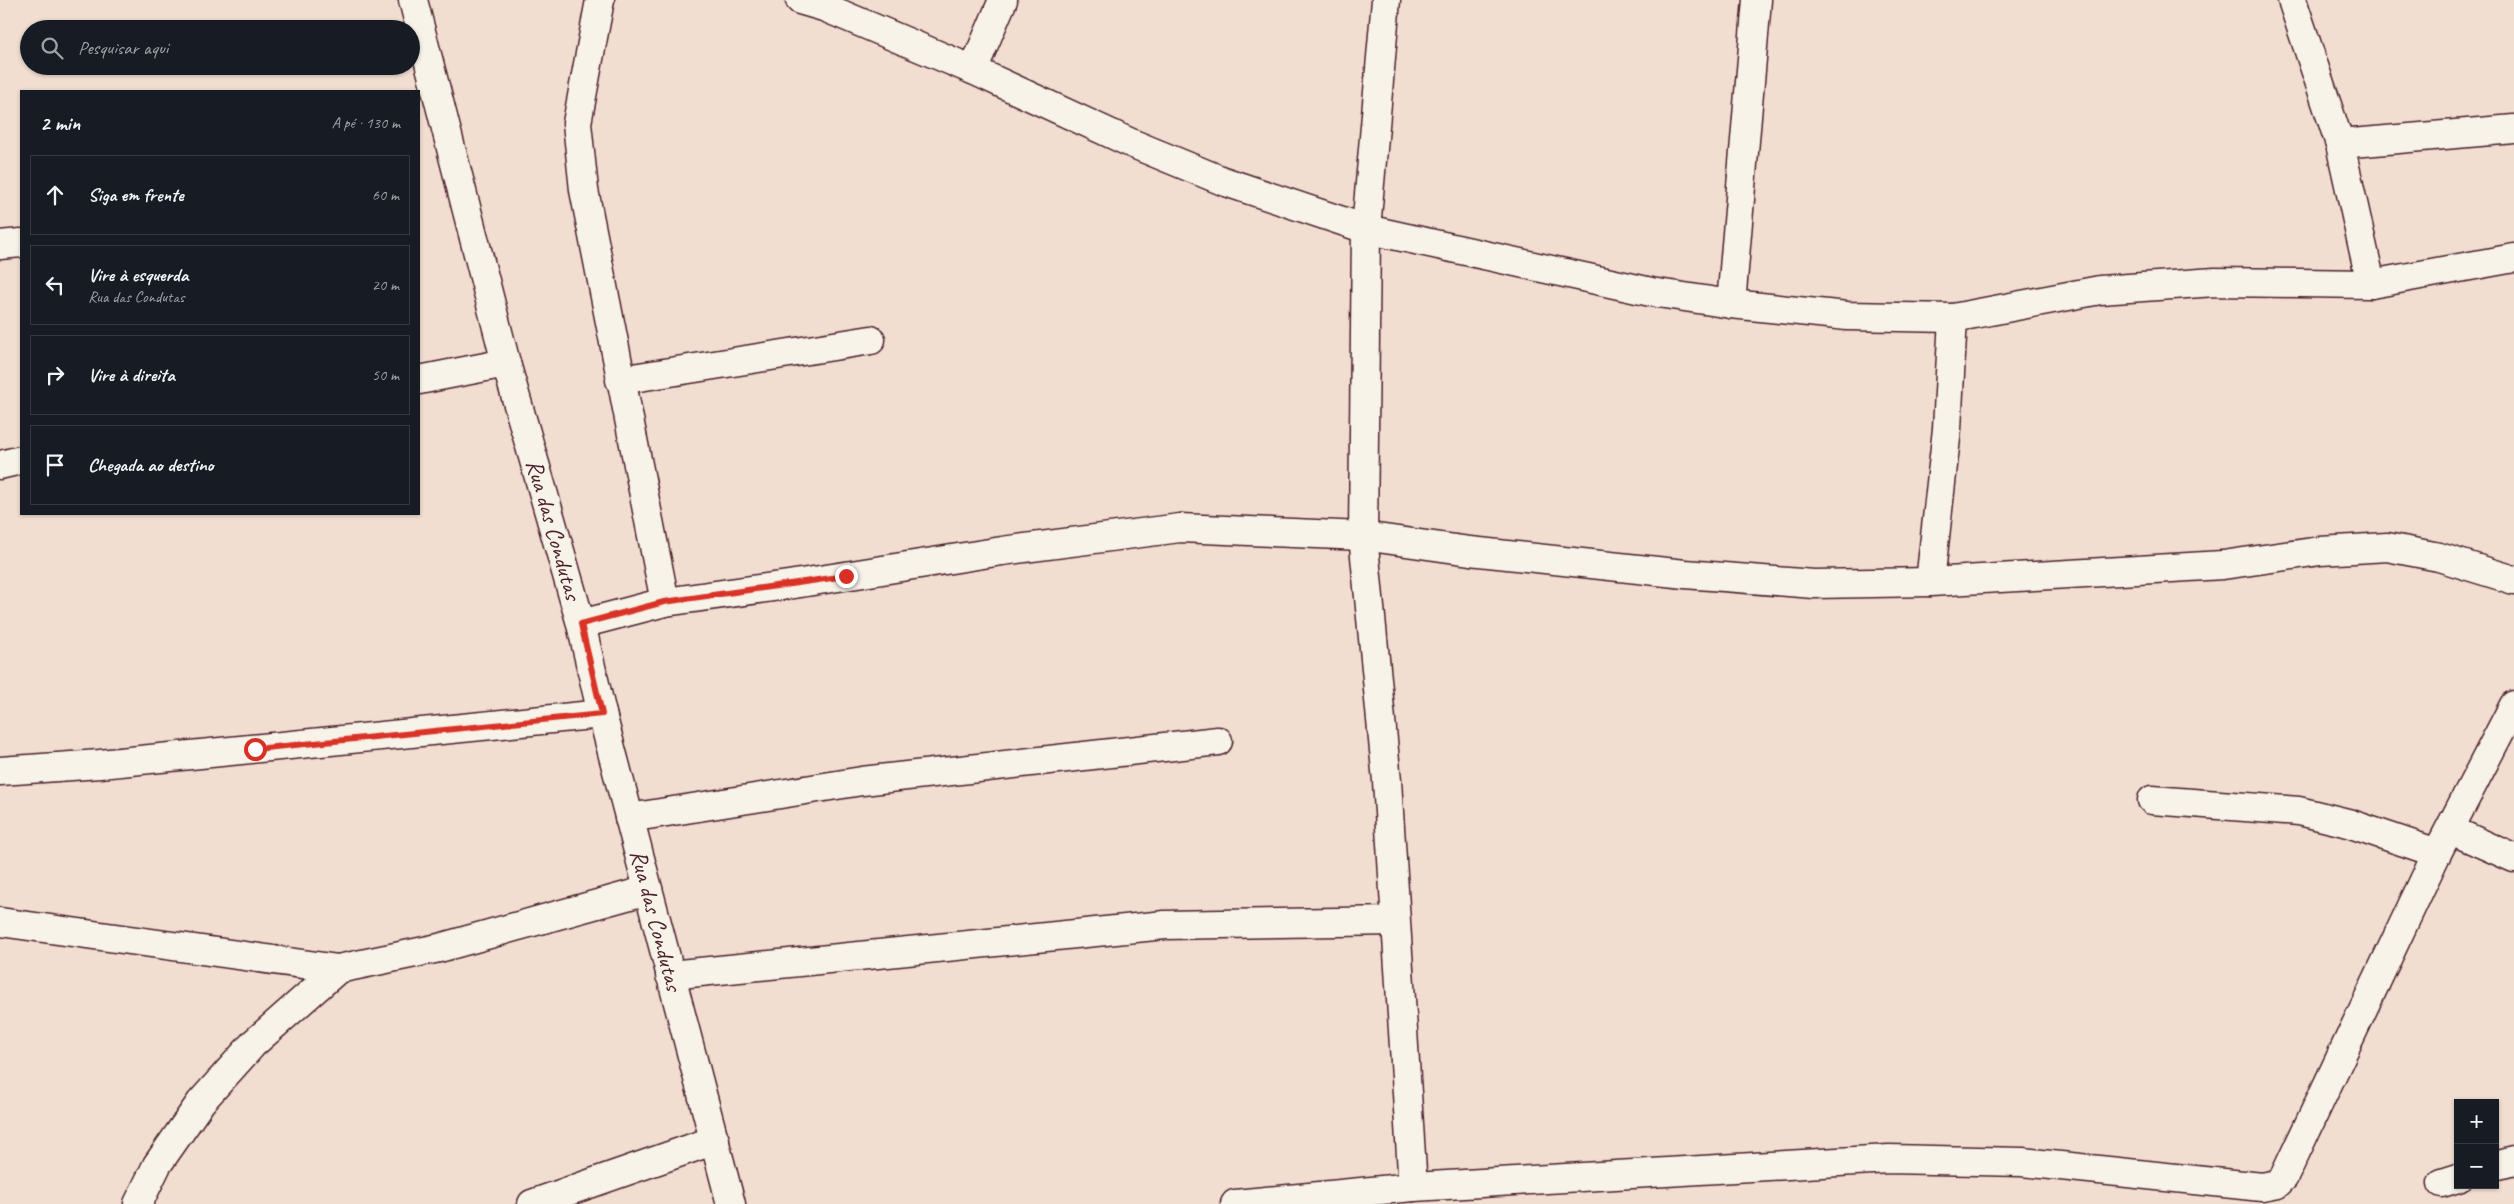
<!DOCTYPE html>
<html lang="pt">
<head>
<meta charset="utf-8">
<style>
  body { margin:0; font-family:Caveat,sans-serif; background:#242831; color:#f1f3f6 }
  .controls { position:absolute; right:15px; bottom:15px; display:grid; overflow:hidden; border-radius:0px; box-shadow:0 1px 4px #0004 }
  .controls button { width:45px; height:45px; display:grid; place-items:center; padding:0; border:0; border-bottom:1px solid #363941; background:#171b24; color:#f1f3f6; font:25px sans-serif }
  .stop { position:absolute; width:15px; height:15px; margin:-11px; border:4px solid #d93025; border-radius:50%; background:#fff }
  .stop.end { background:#d93025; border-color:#fff; box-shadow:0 1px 5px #0008 }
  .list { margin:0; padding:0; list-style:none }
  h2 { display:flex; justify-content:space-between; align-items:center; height:65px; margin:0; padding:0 20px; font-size:21px }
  h2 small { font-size:16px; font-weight:400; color:#9ea1a6 }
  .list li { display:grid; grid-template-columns:32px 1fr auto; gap:15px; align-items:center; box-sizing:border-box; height:80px; margin:0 10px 10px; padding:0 10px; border:1px solid #363941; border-radius:0px }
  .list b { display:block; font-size:19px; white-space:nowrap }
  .list p { margin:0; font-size:16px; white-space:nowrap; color:#9ea1a6 }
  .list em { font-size:16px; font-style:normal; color:#9ea1a6 }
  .icon { flex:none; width:28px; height:28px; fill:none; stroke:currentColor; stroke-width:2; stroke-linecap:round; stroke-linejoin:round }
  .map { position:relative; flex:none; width:2514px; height:1204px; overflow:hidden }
  .search { position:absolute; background:#171b24; box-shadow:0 1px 4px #0004; left:20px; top:20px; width:400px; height:55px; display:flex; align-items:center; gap:12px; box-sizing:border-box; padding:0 18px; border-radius:28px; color:#9ea1a6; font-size:19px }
  .panel { position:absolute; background:#171b24; box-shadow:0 1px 4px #0004; left:20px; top:90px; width:400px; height:425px; border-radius:0px }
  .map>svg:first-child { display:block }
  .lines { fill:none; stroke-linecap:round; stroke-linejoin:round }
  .minor-casing { stroke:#4a1f2b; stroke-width:31 }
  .minor { stroke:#f7f3e8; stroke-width:28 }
  .route { stroke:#d93025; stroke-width:6 }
  .labels { text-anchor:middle; stroke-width:4; stroke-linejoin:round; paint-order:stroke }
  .street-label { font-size:24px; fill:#4a1f2b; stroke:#f7f3e8 }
</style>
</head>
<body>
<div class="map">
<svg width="2514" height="1204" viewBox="0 0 2514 1204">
  <rect width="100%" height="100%" fill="#f1ded1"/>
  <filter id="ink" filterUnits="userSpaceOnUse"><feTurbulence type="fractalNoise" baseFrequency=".02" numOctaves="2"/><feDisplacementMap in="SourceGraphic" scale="10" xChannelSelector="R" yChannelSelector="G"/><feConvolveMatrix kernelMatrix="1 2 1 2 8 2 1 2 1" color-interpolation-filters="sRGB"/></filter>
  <g filter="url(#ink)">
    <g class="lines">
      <!-- minor casing -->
      <g class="minor-casing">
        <g id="minor">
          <path id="s1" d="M413,0L506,363L581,624L602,714L731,1204"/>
          <path d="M600,0L577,123L584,190L665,602"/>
          <path d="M800,0L824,7L973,70L1131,143L1223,181L1366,229L1651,292L1731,304L1847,316L1953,318L2100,290L2215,282L2371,284L2514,258"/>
          <path d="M1386,0L1366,229L1363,536L1387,781L1413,1187"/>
          <path d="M2292,0L2340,144L2371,284"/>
          <path d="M973,70L1003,0"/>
          <path d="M2340,144L2514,129"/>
          <path d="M0,245L21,243"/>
          <path d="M1731,304L1757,0"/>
          <path d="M419,380L506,363"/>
          <path d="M620,380L871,340"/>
          <path d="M0,465L21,460"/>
          <path d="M1930,582L1947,429L1953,318"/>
          <path d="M581,624L665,602L788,585L1002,551L1180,528L1363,536L1470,551L1685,574L1814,584L1930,582L2223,565L2320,551L2387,547L2439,557L2514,580"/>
          <path d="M0,771L100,764L602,714"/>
          <path d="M2152,800L2299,811L2348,823L2437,853"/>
          <path d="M629,818L862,781L1218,741"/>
          <path d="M2451,830L2514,858"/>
          <path d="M0,922L338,969"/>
          <path d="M670,975L1165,925L1395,921"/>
          <path d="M2495,1166L2514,1161"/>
          <path d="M2442,1183L2458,1178"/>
          <path d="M138,1204L157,1165L201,1102L254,1043L338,969L439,948L648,890"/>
          <path d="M532,1204L715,1140"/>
          <path d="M1235,1204L1413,1187L1889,1159L2022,1162L2262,1187L2277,1184L2284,1177L2437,853L2514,705"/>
        </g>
      </g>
      <!-- minor -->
      <use href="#minor" class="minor"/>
    </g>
  </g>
  <g class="lines" filter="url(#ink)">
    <!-- route -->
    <path class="route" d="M255,749L602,714L581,624L664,602L846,576"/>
  </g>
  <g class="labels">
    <!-- street labels -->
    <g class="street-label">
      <text dy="8" stroke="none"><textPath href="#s1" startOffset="548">Rua das Condutas</textPath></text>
      <text dy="8" stroke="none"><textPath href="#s1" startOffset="952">Rua das Condutas</textPath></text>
    </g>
  </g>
</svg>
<div class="controls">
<button>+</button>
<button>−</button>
</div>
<div class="stop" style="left:255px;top:749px"></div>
<div class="stop end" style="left:846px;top:576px"></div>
<div class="search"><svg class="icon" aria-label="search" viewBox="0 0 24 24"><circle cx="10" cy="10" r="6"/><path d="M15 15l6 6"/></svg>Pesquisar aqui</div>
<section class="panel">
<h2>2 min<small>A pé · 130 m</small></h2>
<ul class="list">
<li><svg class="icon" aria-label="ahead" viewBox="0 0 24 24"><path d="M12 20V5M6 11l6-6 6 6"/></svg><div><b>Siga em frente</b></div><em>60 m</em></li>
<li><svg class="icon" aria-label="left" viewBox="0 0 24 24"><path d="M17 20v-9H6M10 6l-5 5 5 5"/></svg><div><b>Vire à esquerda</b><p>Rua das Condutas</p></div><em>20 m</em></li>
<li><svg class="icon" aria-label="right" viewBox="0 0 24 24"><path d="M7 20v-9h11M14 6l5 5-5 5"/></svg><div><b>Vire à direita</b></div><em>50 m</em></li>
<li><svg class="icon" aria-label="arrive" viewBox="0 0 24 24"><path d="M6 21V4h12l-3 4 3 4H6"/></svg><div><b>Chegada ao destino</b></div></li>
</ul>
</section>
</div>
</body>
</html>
